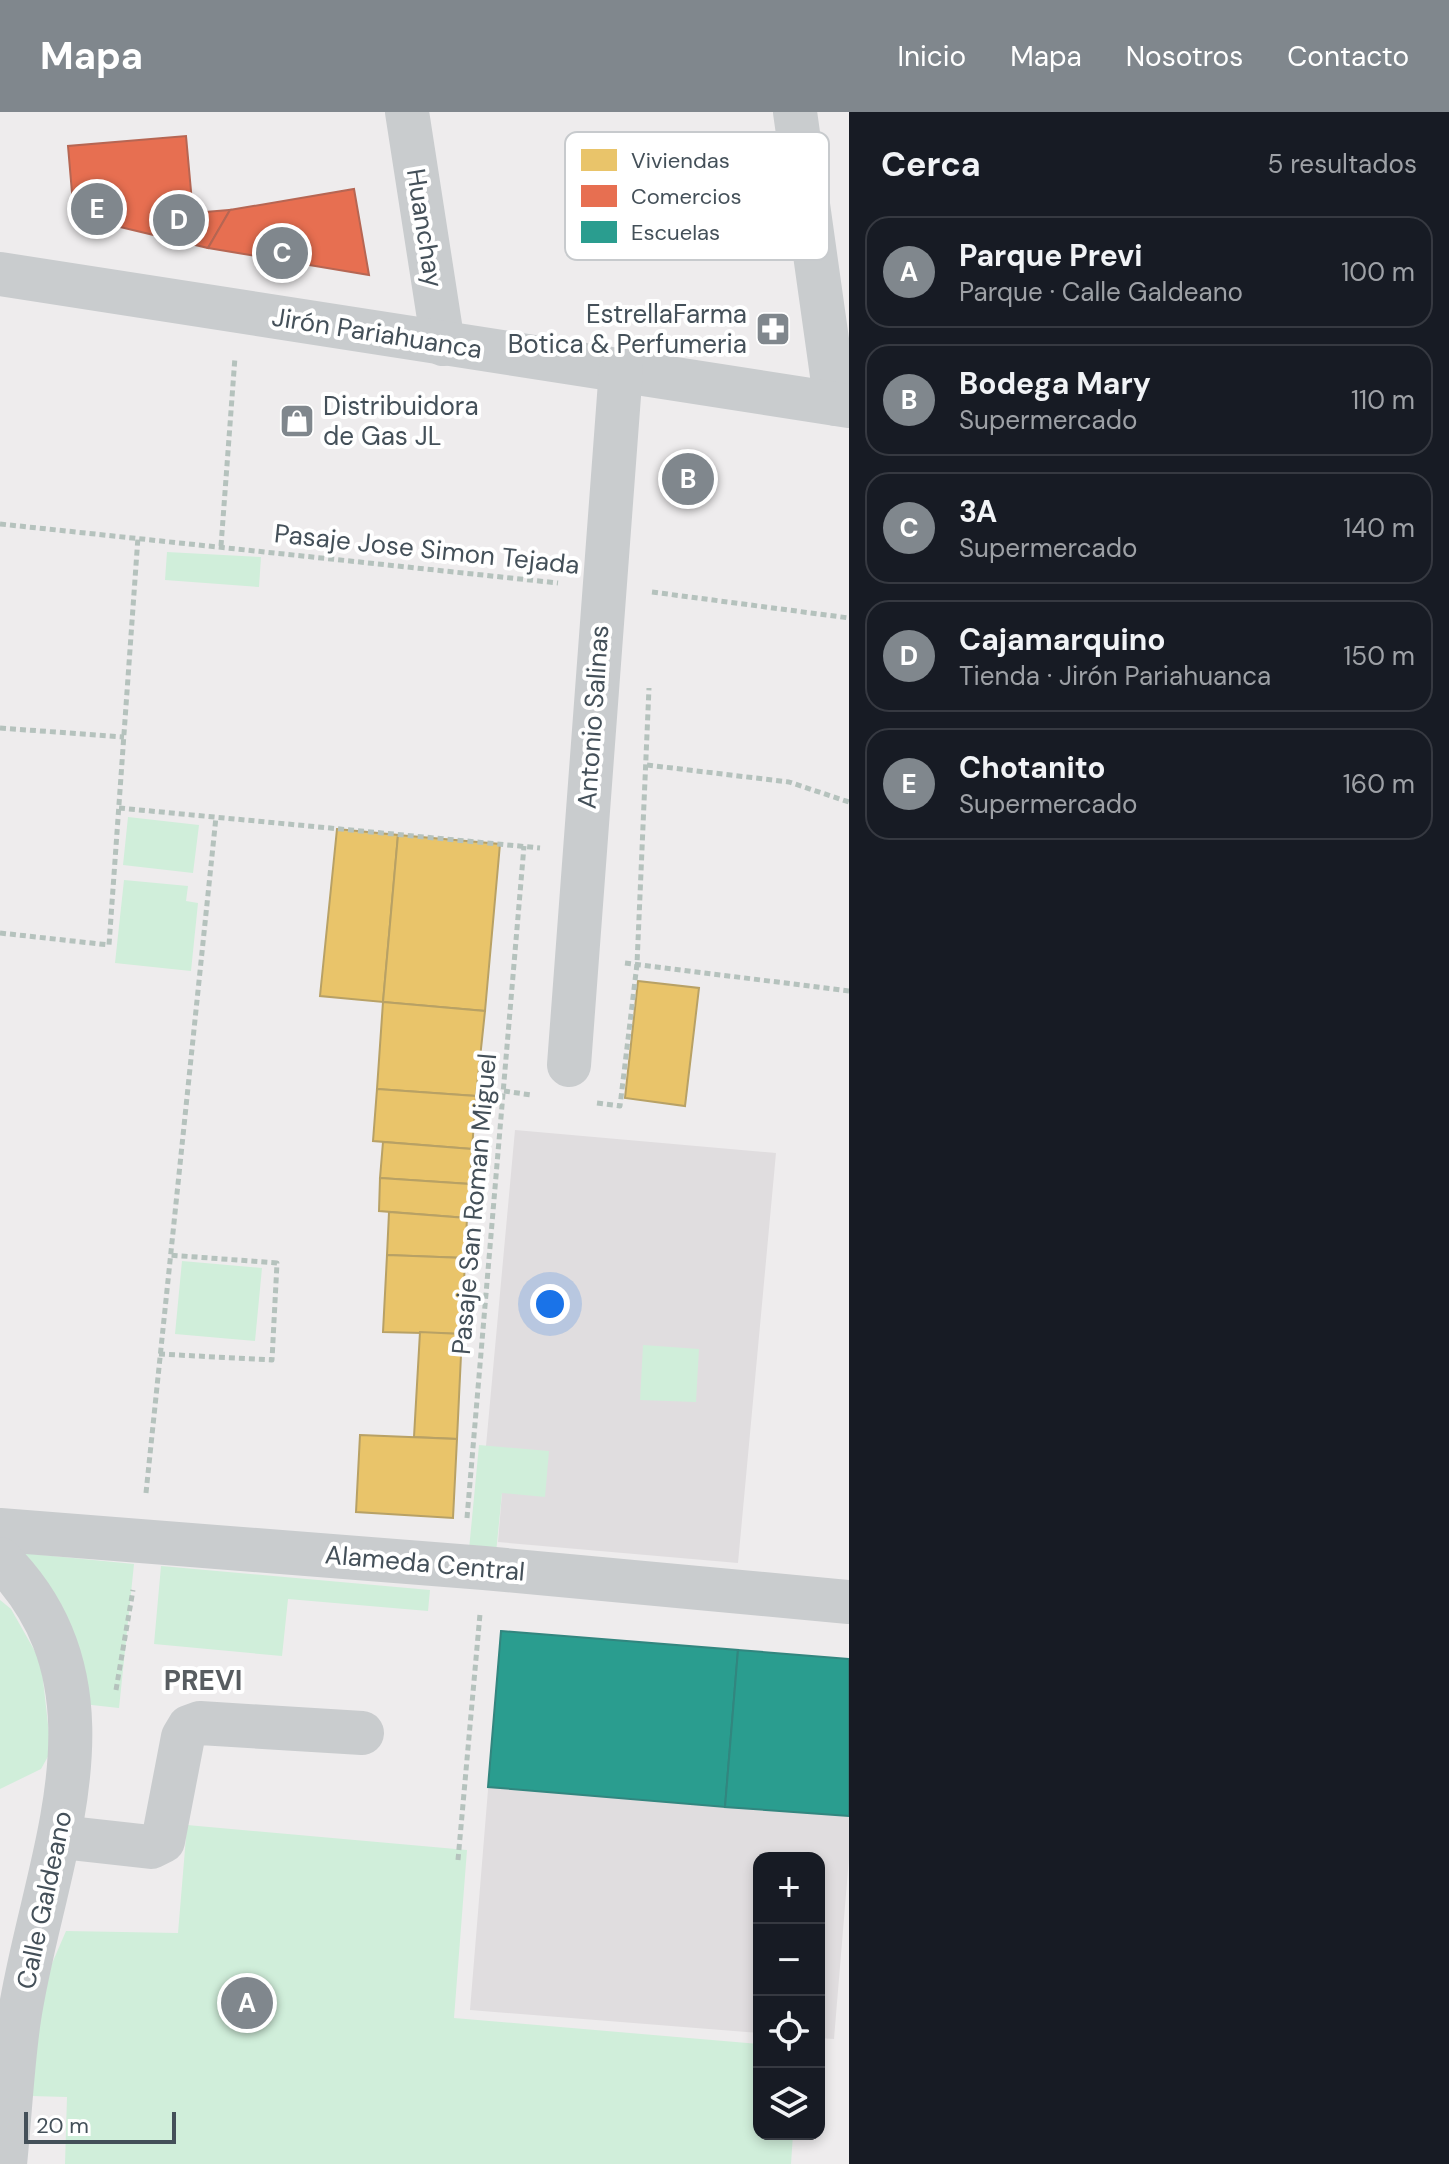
<!DOCTYPE html>
<html lang="es">
<head>
<meta charset="utf-8">
<style>
  body { margin:0; font-family:"DM Sans",sans-serif; background:#20242c; color:#f1f3f6 }
  .controls { position:absolute; right:24px; bottom:24px; display:grid; overflow:hidden; border-radius:16px; box-shadow:0 4px 12px #0003 }
  .controls button { width:72px; height:72px; display:grid; place-items:center; padding:0; border:0; border-bottom:2px solid #363941; background:#171b24; color:#f1f3f6; font:40px sans-serif }
  .scale { position:absolute; left:24px; bottom:20px; width:152px; box-sizing:border-box; padding-left:8px; border:4px solid #445059; border-top:0; font-size:22px; line-height:28px; white-space:nowrap; color:#445059; -webkit-text-stroke:6px #fff; paint-order:stroke }
  .you { position:absolute; left:550px; top:1192px; width:28px; height:28px; margin:-20px; border:6px solid #fff; border-radius:50%; background:#1a73e8; box-shadow:0 0 0 12px #1a73e833 }
  .badge { display:grid; place-items:center; width:52px; height:52px; border-radius:50%; background:#80878d; color:#fff; font-size:26px; font-weight:700 }
  .pin { position:absolute; translate:-50% -50%; border:4px solid #fff; box-shadow:0 2px 8px #0006 }
  .list { margin:0; padding:0; list-style:none }
  h2 { display:flex; justify-content:space-between; align-items:center; height:104px; margin:0; padding:0 32px; font-size:34px }
  h2 small { font-size:26px; font-weight:400; color:#9ea1a6 }
  .list li { display:grid; grid-template-columns:52px 1fr auto; gap:24px; align-items:center; box-sizing:border-box; height:112px; margin:0 16px 16px; padding:0 16px; border:2px solid #363941; border-radius:24px }
  .list b { display:block; font-size:30px; white-space:nowrap }
  .list p { margin:0; font-size:26px; white-space:nowrap; color:#9ea1a6 }
  .list em { font-size:26px; font-style:normal; color:#9ea1a6 }
  .icon { flex:none; width:44px; height:44px; fill:none; stroke:currentColor; stroke-width:2; stroke-linecap:round; stroke-linejoin:round }
  .map { position:relative; flex:none; width:849px; height:2052px; overflow:hidden }
  header { display:flex; align-items:center; gap:48px; box-sizing:border-box; height:112px; padding:0 40px; background:#80878d; color:#fff }
  header strong { font-size:38px }
  nav { display:flex; gap:44px; margin-inline-start:auto; font-size:28px }
  main { display:flex }
  aside { flex:1; background:#171b24 }
  .map>svg:first-child { display:block }
  .education { fill:#e0dddf }
  .green { fill:#d0eeda }
  .homes { fill:#e9c46a; stroke:#b8a165; stroke-width:2 }
  .shops { fill:#e76f51; stroke:#b66653; stroke-width:2 }
  .schools { fill:#2a9d8f; stroke:#32867f; stroke-width:2 }
  .lines { fill:none; stroke-linecap:round; stroke-linejoin:round }
  .path { stroke:#b5c2bd; stroke-width:5; stroke-dasharray:6 4; stroke-linecap:butt }
  .minor { stroke:#c9ccce; stroke-width:44 }
  .labels { text-anchor:middle; stroke-width:8; stroke-linejoin:round; paint-order:stroke }
  .street-label { font-size:26px; fill:#445059; stroke:#fff }
  .poi-label { font-size:26px; fill:#445059; stroke:#fff; text-anchor:end }
  .neighbourhood-label { font-size:28px; font-weight:bold; fill:#585d61; stroke:#fff }
  .key { fill:#fff; stroke:#c7cacd; stroke-width:2 }
  .key-label { font-size:22px; fill:#445059 }
</style>
</head>
<body>
<header>
<strong>Mapa</strong>
<nav><a>Inicio</a><a>Mapa</a><a>Nosotros</a><a>Contacto</a></nav>
</header>
<main>
<div class="map">
<svg width="849" height="2052" viewBox="0 0 849 2052">
  <rect width="100%" height="100%" fill="#eeeced"/>
  <!-- education -->
  <g class="education">
    <path d="M515,1018L776,1041L738,1451L498,1430L502,1381L486,1334Z"/>
    <path d="M501,1519L849,1547V1746L834,1927L819,1926V1746H759V1921L470,1898Z"/>
  </g>
  <!-- green -->
  <g class="green">
    <path d="M167,440L261,445L259,475L165,468Z"/>
    <path d="M128,705L199,713L193,761L123,753Z"/>
    <path d="M124,768L188,774L186,789L198,791L191,859L115,851Z"/>
    <path d="M182,1149L262,1156L255,1229L175,1222Z"/>
    <path d="M643,1233L699,1237L696,1290L640,1288Z"/>
    <path d="M479,1333L549,1339L545,1385L502,1381L495,1451L468,1448Z"/>
    <path d="M22,1441L134,1452L119,1596L83,1592Z"/>
    <path d="M161,1454L430,1478L428,1499L288,1487L282,1544L154,1532Z"/>
    <path d="M0,1488L11,1497L41,1550L51,1639L41,1657L0,1677Z"/>
    <path d="M187,1713L467,1738L454,1906L759,1932V2022H793L791,2052H65L67,1985L31,1984L41,1877L66,1819L178,1821Z"/>
  </g>
  <!-- homes -->
  <g class="homes">
    <path d="M337,717L398,723L383,890L320,884Z"/>
    <path d="M398,723L500,732L485,899L383,890Z"/>
    <path d="M638,869L699,876L685,994L625,986Z"/>
    <path d="M383,890L485,899L476,984L377,977Z"/>
    <path d="M377,977L476,984L472,1037L373,1029Z"/>
    <path d="M383,1030L472,1037L470,1072L380,1066Z"/>
    <path d="M380,1066L470,1072L467,1106L379,1099Z"/>
    <path d="M389,1100L467,1106L465,1146L387,1143Z"/>
    <path d="M387,1143L465,1146L462,1222L383,1220Z"/>
    <path d="M420,1220L462,1222L457,1327L414,1325Z"/>
    <path d="M360,1323L457,1327L453,1406L356,1400Z"/>
  </g>
  <!-- shops -->
  <g class="shops">
    <path d="M186,24L193,101L230,98L208,136L74,104L68,34Z"/>
    <path d="M354,77L369,163L208,136L230,98Z"/>
  </g>
  <!-- schools -->
  <g class="schools">
    <path d="M501,1519L738,1538L725,1695L488,1675Z"/>
    <path d="M738,1538L849,1547V1704L725,1695Z"/>
  </g>
  <g class="lines">
    <!-- path -->
    <g class="path">
      <path d="M0,412L558,471"/>
      <path d="M221,434L235,245"/>
      <path d="M652,480L849,506"/>
      <path d="M0,616L124,625"/>
      <path d="M647,653L789,670L849,690"/>
      <path d="M119,696L540,736"/>
      <path d="M0,821L109,833L138,425"/>
      <path d="M625,851L849,879"/>
      <path d="M504,979L531,983"/>
      <path d="M597,991L620,994L637,852L649,576"/>
      <path d="M159,1242L272,1248L277,1151L169,1143"/>
      <path d="M146,1381L216,705"/>
      <path d="M467,1406L524,734"/>
      <path d="M116,1578L133,1478"/>
      <path d="M458,1748L480,1502"/>
    </g>
    <!-- minor -->
    <g class="minor">
      <path d="M407,0L443,232"/>
      <path d="M795,0L836,292"/>
      <path d="M0,162L849,294"/>
      <path d="M569,953L621,257"/>
      <path d="M0,1418L484,1456L849,1490"/>
      <path d="M0,1447C132,1578 42,1753 19,1907C12,1955 10,2004 5,2052"/>
      <path d="M61,1725L151,1735L163,1729L183,1625L189,1615L200,1611L362,1621"/>
    </g>
  </g>
  <!-- icons -->
  <defs>
    <g id="pharmacy-square" transform="scale(1.8)"><rect x="-9" y="-9" width="18" height="18" rx="4" fill="#80878d" stroke="#fff"/><path d="M-2-6h4v4h4v4h-4v4h-4v-4h-4v-4h4Z" fill="#fff"/></g>
    <g id="shop-square" transform="scale(1.8)"><rect x="-9" y="-9" width="18" height="18" rx="4" fill="#80878d" stroke="#fff"/><path d="M-5-2.5h2.3a2.7 3.5 0 0 1 5.4 0H5L5.5 6h-11ZM-1.5-2.5h3a1.5 2.3 0 0 0-3 0Z" fill="#fff"/></g>
  </defs>
  <g fill-rule="evenodd">
    <use href="#pharmacy-square" x="773" y="217"/>
    <use href="#shop-square" x="297" y="309"/>
  </g>
  <g class="labels">
    <!-- street labels -->
    <g class="street-label">
      <text transform="translate(425 116) rotate(81)" y="9">Huanchay</text>
      <text transform="translate(377 221) rotate(9)" y="9">Jirón Pariahuanca</text>
      <text transform="translate(427 437) rotate(6)" y="9">Pasaje Jose Simon Tejada</text>
      <text transform="translate(593 605) rotate(-86)" y="9">Antonio Salinas</text>
      <text transform="translate(474 1092) rotate(-85)" y="9">Pasaje San Roman Miguel</text>
      <text transform="translate(425 1451) rotate(5)" y="9">Alameda Central</text>
      <text transform="translate(44 1788) rotate(-78)" y="9">Calle Galdeano</text>
    </g>
    <!-- poi labels -->
    <g class="poi-label">
      <text x="747" y="211">EstrellaFarma<tspan x="747" dy="30">Botica &amp; Perfumeria</tspan></text>
      <text x="323" y="303" text-anchor="start">Distribuidora<tspan x="323" dy="30">de Gas JL</tspan></text>
    </g>
    <!-- neighbourhood labels -->
    <g class="neighbourhood-label">
      <text x="203" y="1578">PREVI</text>
    </g>
  </g>
  <!-- legend -->
  <rect x="565" y="20" width="264" height="128" rx="12" class="key"/>
  <rect x="581" y="37" width="36" height="22" fill="#e9c46a"/>
  <rect x="581" y="73" width="36" height="22" fill="#e76f51"/>
  <rect x="581" y="109" width="36" height="22" fill="#2a9d8f"/>
  <g class="key-label">
    <text x="631" y="56">Viviendas</text>
    <text x="631" y="92">Comercios</text>
    <text x="631" y="128">Escuelas</text>
  </g>
</svg>
<div class="controls">
<button>+</button>
<button>−</button>
<button><svg class="icon" aria-label="locate" viewBox="0 0 24 24"><circle cx="12" cy="12" r="6"/><path d="M12 2v4M12 18v4M2 12h4M18 12h4"/></svg></button>
<button><svg class="icon" aria-label="layers" viewBox="0 0 24 24"><path d="M12 4l9 5-9 5-9-5zM3 14l9 5 9-5"/></svg></button>
</div>
<div class="scale">20 m</div>
<div class="you"></div>
<div class="pin badge" style="left:247px;top:1891px">A</div>
<div class="pin badge" style="left:688px;top:367px">B</div>
<div class="pin badge" style="left:282px;top:141px">C</div>
<div class="pin badge" style="left:179px;top:108px">D</div>
<div class="pin badge" style="left:97px;top:97px">E</div>
</div>
<aside>
<h2>Cerca<small>5 resultados</small></h2>
<ul class="list">
<li><span class="badge">A</span><div><b>Parque Previ</b><p>Parque · Calle Galdeano</p></div><em>100 m</em></li>
<li><span class="badge">B</span><div><b>Bodega Mary</b><p>Supermercado</p></div><em>110 m</em></li>
<li><span class="badge">C</span><div><b>3A</b><p>Supermercado</p></div><em>140 m</em></li>
<li><span class="badge">D</span><div><b>Cajamarquino</b><p>Tienda · Jirón Pariahuanca</p></div><em>150 m</em></li>
<li><span class="badge">E</span><div><b>Chotanito</b><p>Supermercado</p></div><em>160 m</em></li>
</ul>
</aside>
</main>
</body>
</html>
